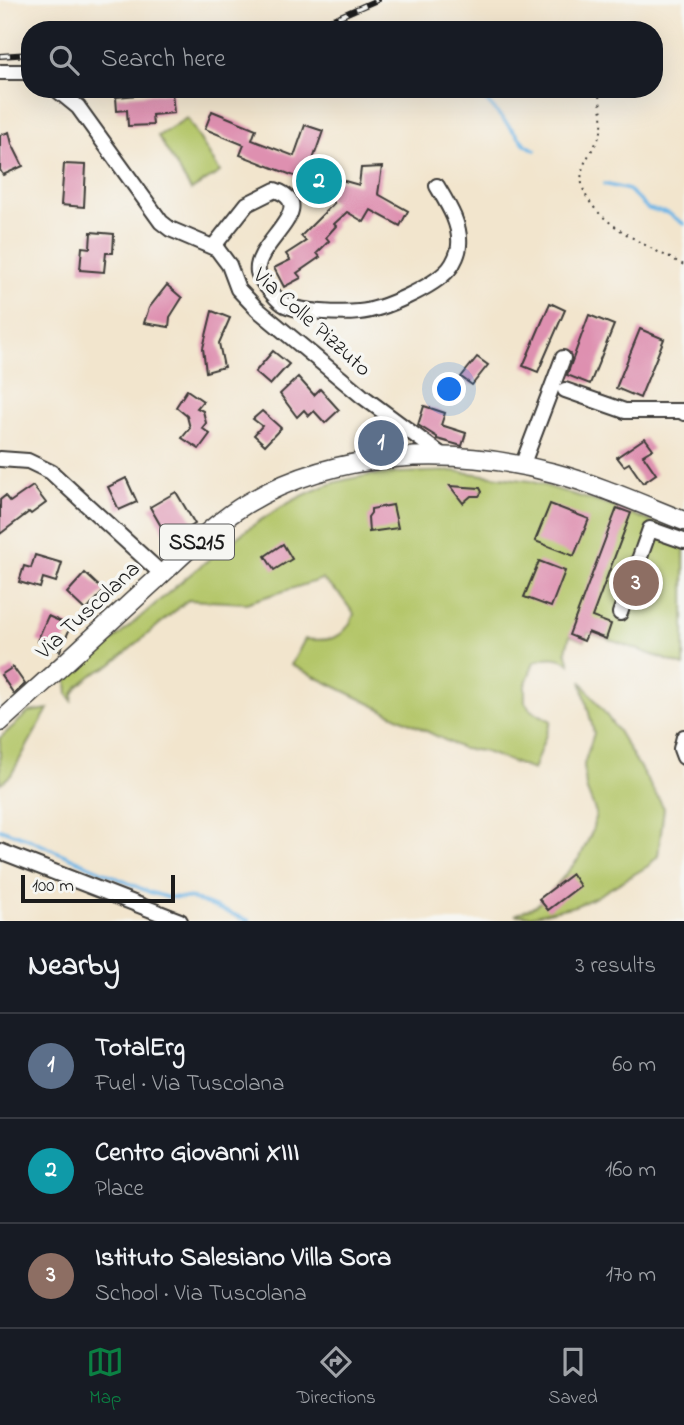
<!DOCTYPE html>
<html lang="en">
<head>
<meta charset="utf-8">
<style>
  body { margin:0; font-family:"Indie Flower",sans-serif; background:#20242c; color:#f1f3f6 }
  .scale { position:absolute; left:21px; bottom:18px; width:154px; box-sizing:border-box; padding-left:7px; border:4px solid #1c1c1c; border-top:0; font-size:19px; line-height:24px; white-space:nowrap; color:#1c1c1c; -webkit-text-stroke:5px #f6f6f2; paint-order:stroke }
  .you { position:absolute; left:450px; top:390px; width:24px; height:24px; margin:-18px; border:5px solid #fff; border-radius:50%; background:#1a73e8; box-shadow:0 0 0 10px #1a73e833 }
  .badge { display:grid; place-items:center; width:46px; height:46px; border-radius:50%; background:#0b8043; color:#fff; font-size:23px; font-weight:700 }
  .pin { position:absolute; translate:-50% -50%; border:4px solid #fff; box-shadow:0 2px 7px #0006 }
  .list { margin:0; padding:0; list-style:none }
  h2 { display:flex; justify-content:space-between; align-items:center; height:91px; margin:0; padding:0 28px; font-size:30px }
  h2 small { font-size:23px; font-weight:400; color:#9ea1a6 }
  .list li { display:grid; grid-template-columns:46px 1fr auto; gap:21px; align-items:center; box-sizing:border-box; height:105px; padding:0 28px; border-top:2px solid #363941 }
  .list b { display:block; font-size:26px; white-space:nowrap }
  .list p { margin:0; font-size:23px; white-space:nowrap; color:#9ea1a6 }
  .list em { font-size:23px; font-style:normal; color:#9ea1a6 }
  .icon { flex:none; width:38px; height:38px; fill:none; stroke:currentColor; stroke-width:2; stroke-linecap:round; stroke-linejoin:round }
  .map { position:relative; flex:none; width:684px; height:921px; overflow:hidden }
  .search { position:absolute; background:#171b24; box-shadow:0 7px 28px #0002; left:21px; right:21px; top:21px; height:77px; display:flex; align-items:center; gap:18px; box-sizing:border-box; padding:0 24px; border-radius:28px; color:#9ea1a6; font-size:26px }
  .sheet { height:406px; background:#171b24 }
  nav { display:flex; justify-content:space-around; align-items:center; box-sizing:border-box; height:98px; border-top:2px solid #363941; background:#171b24; font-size:19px; color:#9ea1a6 }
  nav a { display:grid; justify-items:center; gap:4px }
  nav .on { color:#0b8043 }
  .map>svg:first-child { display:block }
  .green { fill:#b4c669; stroke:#687142; stroke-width:2 }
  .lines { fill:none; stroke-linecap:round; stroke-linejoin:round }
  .stream { stroke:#6fb6e6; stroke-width:3.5 }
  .building { fill:#de90b0 }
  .minor-casing { stroke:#3c3a37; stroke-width:18 }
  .major-casing { stroke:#3c3a37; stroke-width:21 }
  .path { stroke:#3c3a37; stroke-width:2; stroke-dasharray:2 5; stroke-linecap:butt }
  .minor { stroke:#fff; stroke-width:14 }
  .major { stroke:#fff; stroke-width:18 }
  .rail-casing { stroke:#1c1c1c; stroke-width:6 }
  .rail { stroke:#f6f6f2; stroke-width:3.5; stroke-dasharray:10; stroke-linecap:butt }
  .labels { text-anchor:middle; stroke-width:7; stroke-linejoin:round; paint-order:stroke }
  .shield { fill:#f6f6f2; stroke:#5d5d5c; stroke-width:2 }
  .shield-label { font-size:21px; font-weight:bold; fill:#1c1c1c }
  .street-label { font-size:23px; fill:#1c1c1c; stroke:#f6f6f2 }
</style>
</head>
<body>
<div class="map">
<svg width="684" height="921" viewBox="0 0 684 921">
  <rect width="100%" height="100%" fill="#f6f6f2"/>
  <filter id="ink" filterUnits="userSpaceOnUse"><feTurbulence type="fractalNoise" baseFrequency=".0143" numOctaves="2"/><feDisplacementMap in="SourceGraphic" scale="14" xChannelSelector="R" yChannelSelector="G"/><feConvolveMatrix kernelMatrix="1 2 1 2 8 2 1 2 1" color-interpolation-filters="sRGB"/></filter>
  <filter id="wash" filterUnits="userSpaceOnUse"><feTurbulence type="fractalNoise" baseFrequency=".00686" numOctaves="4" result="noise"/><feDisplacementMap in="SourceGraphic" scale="28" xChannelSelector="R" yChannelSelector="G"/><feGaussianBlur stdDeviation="1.57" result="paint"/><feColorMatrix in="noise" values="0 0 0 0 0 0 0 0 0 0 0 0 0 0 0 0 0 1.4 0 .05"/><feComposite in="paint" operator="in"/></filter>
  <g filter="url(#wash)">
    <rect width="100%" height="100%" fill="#f2e5cd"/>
    <!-- green -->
    <g class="green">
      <path d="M187,118L220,172L191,190L158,136Z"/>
      <path d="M454,471L530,481L617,508L684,535V666L588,632L584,641L570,635L566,651L570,664C559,655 547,656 534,662L525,686V702L531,710L551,721L533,770L483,751L463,749L291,665L305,639C330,642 345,639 354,614L340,595L322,579L246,603L188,600L111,665L92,675L77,687L73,694L72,701L68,695L67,681C109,644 150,608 193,572C236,537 282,499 337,482C374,471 415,473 454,471Z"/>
      <path d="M581,681L618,731L664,808L658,856L648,866L594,898L575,906L531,916L515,915L536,906L556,886L580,857L592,832L596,813L586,788L584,764L594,733Z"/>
      <path d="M48,709L11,775L0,784V738L29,712Z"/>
    </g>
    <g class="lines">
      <!-- stream -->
      <g class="stream">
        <path d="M476,30V29"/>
        <path d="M476,89L525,144L535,150"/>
        <path d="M604,184L629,190L648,209L668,213L684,224"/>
        <path d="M0,829L26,838L149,892L166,897L191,898L250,921"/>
      </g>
    </g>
    <g id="blocks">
      <!-- building -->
      <g class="building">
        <path d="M172,92L174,113L152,115L153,125L128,126L127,110L117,111L116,97Z"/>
        <path d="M212,111L256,129L252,140L294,156L305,125L323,131L309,171L359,185L361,168L382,167L378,194L408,211L400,226L371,210L364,222L347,212L334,224L336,226L326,237L329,241L317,253L320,257L297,273L301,278L284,287L274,268L290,260L286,254L306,241L301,236L334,203L318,191L309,196L300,193L295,184L297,177L240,155L244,145L205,129Z"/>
        <path d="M9,132L12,144L23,166L3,175L0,170V135Z"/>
        <path d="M64,164L86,165L84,207L61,205Z"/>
        <path d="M91,232L114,234L113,253H106L104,272L80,270L82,247L90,248Z"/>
        <path d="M167,285L182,298L170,317L169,327L144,323L149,308Z"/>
        <path d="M550,303L565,310L538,372L523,366Z"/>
        <path d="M212,311L230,318L219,343L224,367L206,372L203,348Z"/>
        <path d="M589,315L614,325L590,384L567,375Z"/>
        <path d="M640,329L664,339L640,398L616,388Z"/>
        <path d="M273,351L289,364L270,385L255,372Z"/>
        <path d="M477,357L488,365L472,385L461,377Z"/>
        <path d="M298,377L314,395L320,389L339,410L325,423L314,411L309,416L304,410L297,417L280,394Z"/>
        <path d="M187,390L203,401L197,408L203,411L206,423L202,428L210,434L199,449L182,438L190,428L187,416L176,407Z"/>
        <path d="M424,406L445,413L441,425L466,433L462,446L437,439V437L418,425Z"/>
        <path d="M262,411L281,428L265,445L254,435L262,426L253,419Z"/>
        <path d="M645,438L653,449L643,455L656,474L643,483L629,463L624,466L617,457Z"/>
        <path d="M126,478L137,502L119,510L108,487Z"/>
        <path d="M33,486L46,503L31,514L29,512L0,534V500L5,496L10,502Z"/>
        <path d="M450,486L480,488L482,492L479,496H471L463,503Z"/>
        <path d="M176,492L195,524L169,540L150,507Z"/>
        <path d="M550,504L589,519L574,556L535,541Z"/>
        <path d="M393,505L398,528L369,532L368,517L371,513V509Z"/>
        <path d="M617,508L631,513L592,617L611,624L606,639L588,632L584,641L569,635Z"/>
        <path d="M283,544L292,559L274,570L265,556Z"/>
        <path d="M35,555L62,563L56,582L43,578L40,588L19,582L24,566L31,568Z"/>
        <path d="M539,561L565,571L551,607L524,597Z"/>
        <path d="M85,573L104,591L86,611L67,593Z"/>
        <path d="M48,616L71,626L60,651L37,641Z"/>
        <path d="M13,667L25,684L14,694L1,675Z"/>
        <path d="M572,874L580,886L548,910L539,899Z"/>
      </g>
    </g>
  </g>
  <g filter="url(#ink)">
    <use href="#blocks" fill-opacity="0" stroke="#3c3a37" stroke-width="2"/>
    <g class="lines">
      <!-- minor casing -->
      <g class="minor-casing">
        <g id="minor">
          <path d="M0,72H30"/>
          <path d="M56,89L78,107L161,222L170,229L217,249L229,265L238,289L257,309L362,396L443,456"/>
          <path d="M213,247L247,204L275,190C322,207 253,244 258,272C259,277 263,282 266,286C272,292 277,301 285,305C300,312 341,314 359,312C383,310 433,287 449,269C454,263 459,252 459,245C461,224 447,203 437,186"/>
          <path d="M565,390L625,411H683L684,413"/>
          <path d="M0,459L28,461L51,472L162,574"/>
          <path d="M522,466L563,358"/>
          <path d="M620,613L650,529L684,541"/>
          <path d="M684,737L681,749L684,757"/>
          <path d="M0,851L180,921"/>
        </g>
      </g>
      <!-- major casing -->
      <g class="major-casing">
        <path id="major" d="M0,722C50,677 99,632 149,586C180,558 210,526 246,504C337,449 454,446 554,473C599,485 641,504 684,521"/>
      </g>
      <!-- path -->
      <path class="path" d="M598,89C600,105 606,122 599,137C594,149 584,160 582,171C574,216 652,248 684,265"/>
      <!-- minor -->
      <use href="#minor" class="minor"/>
      <!-- major -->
      <use href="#major" class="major"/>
      <!-- rail casing -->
      <g class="rail-casing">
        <g id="rail">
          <path d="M300,30L338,17L377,0"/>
          <path d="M0,56L30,54"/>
        </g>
      </g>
      <!-- rail -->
      <use href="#rail" class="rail"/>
    </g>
  </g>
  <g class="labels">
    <!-- shield labels -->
    <rect class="shield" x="160" y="524.5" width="74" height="35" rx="5"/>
    <g class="shield-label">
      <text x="197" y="549">SS215</text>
    </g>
    <!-- street labels -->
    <g class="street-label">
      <text transform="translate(313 321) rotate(42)" y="8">Via Colle Pizzuto</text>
      <text transform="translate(87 609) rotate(-43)" y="8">Via Tuscolana</text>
    </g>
  </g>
</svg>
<div class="scale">100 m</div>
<div class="you"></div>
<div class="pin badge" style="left:381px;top:443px;background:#5c6f8a">1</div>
<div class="pin badge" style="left:319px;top:181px;background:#0f9aa8">2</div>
<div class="pin badge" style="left:636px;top:583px;background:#8d6e63">3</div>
<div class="search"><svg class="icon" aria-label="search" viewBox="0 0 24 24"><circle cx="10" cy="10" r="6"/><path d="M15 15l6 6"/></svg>Search here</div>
</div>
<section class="sheet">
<h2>Nearby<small>3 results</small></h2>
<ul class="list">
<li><span class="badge" style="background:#5c6f8a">1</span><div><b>TotalErg</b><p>Fuel · Via Tuscolana</p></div><em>60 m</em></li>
<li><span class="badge" style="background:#0f9aa8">2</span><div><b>Centro Giovanni XIII</b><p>Place</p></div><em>160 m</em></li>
<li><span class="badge" style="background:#8d6e63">3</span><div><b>Istituto Salesiano Villa Sora</b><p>School · Via Tuscolana</p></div><em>170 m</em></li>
</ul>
</section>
<nav>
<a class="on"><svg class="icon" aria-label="map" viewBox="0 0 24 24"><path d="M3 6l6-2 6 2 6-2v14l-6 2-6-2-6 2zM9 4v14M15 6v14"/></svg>Map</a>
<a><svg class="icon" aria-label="directions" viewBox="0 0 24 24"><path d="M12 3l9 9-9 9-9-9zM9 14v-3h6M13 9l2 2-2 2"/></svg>Directions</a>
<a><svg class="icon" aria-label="saved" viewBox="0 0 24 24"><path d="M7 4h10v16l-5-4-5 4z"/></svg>Saved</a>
</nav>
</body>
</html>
